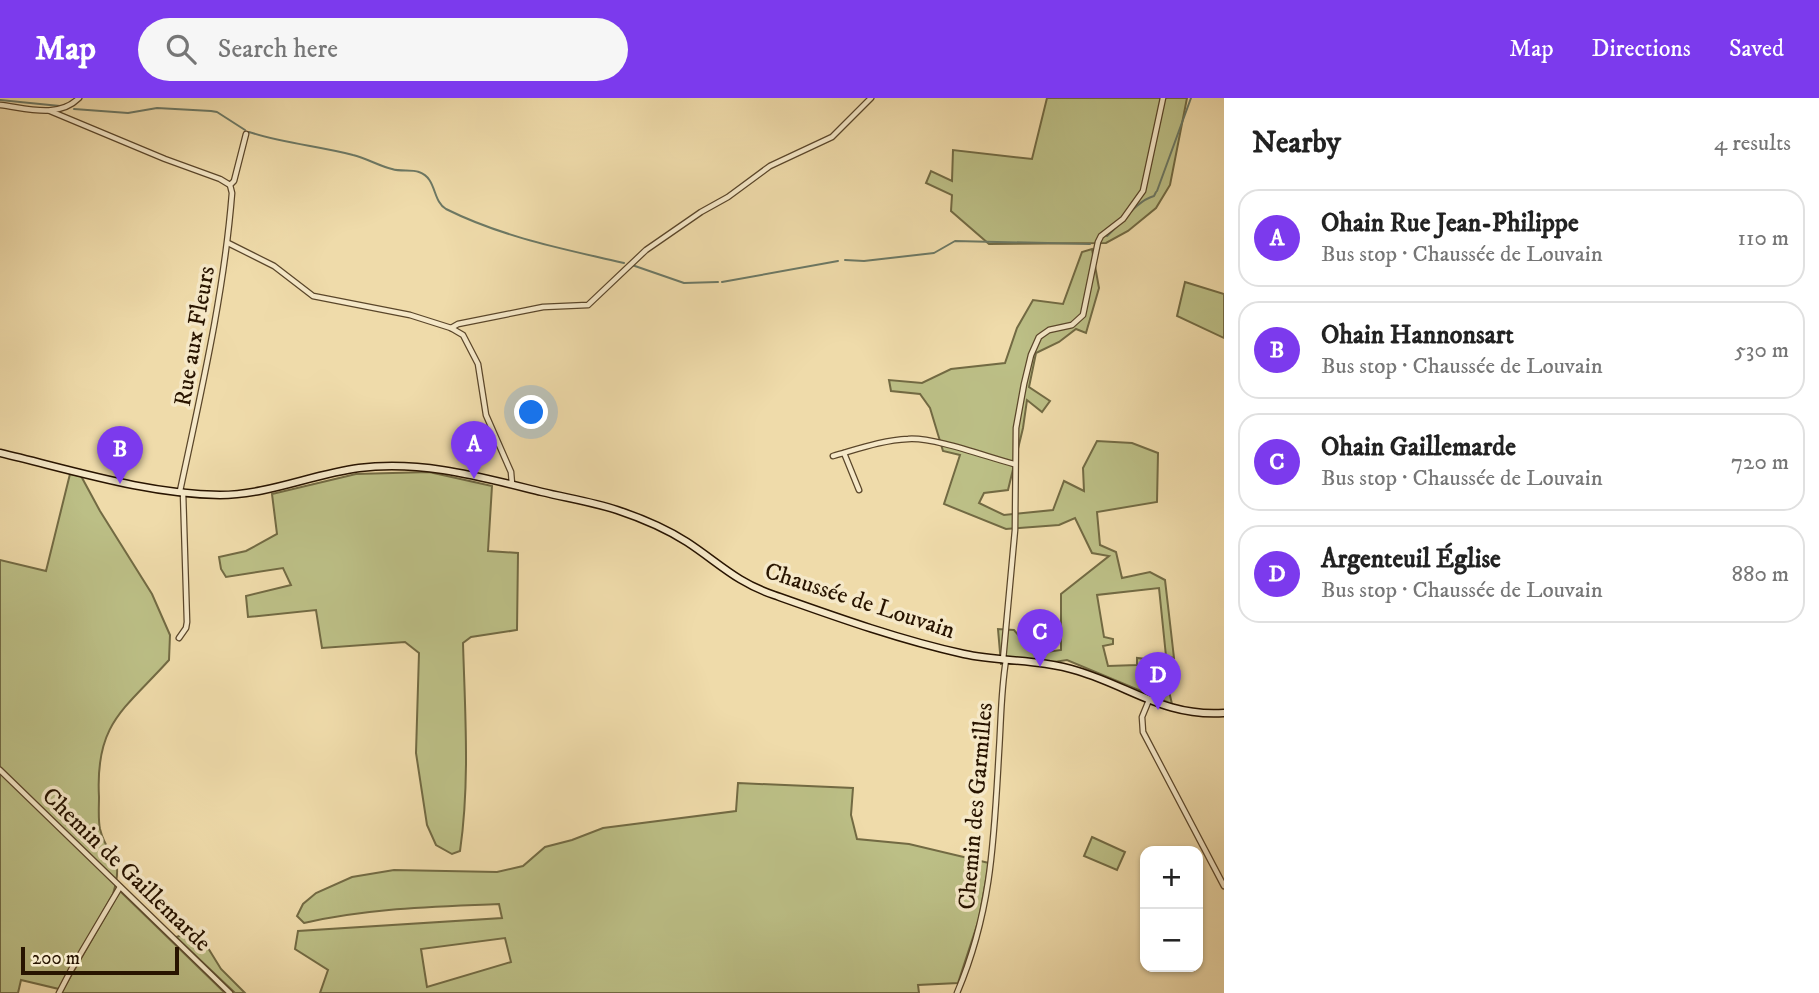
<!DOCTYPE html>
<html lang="en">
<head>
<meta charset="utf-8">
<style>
  body { margin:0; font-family:"IM FELL DW Pica",serif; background:#f6f6f6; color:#222 }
  .controls { position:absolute; right:21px; bottom:21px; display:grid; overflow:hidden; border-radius:14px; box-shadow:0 2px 5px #0004 }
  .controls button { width:63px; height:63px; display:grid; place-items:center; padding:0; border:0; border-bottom:2px solid #e0e0e0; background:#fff; color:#222; font:35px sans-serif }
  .scale { position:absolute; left:21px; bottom:18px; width:158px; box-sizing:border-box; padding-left:7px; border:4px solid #281400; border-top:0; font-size:19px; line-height:24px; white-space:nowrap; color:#281400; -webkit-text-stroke:5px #f5e8c8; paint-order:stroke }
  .you { position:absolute; left:532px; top:315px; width:24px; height:24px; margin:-18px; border:5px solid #fff; border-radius:50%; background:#1a73e8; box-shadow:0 0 0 10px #1a73e833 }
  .badge { display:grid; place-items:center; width:46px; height:46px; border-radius:50%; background:#7c3aed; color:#fff; font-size:23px; font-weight:700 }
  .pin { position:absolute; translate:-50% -58px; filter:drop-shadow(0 2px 4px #0008) }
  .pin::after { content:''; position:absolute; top:37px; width:24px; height:21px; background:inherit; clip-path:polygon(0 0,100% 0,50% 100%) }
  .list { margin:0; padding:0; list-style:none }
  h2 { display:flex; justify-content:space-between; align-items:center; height:91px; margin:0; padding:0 28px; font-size:30px }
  h2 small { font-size:23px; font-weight:400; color:#767676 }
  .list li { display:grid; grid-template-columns:46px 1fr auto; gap:21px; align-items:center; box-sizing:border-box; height:98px; margin:0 14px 14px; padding:0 14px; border:2px solid #e0e0e0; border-radius:21px }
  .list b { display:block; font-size:26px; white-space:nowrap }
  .list p { margin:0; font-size:23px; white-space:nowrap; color:#767676 }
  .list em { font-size:23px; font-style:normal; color:#767676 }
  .icon { flex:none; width:38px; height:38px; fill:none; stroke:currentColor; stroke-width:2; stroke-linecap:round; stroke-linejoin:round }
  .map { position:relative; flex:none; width:1224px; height:895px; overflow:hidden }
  header { display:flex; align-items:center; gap:42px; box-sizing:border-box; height:98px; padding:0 35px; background:#7c3aed; color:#fff }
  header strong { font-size:33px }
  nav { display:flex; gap:38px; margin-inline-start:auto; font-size:24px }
  .search { width:490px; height:63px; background:#f6f6f6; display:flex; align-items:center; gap:18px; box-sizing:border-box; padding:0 24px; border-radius:38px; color:#767676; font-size:26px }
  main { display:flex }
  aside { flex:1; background:#fff }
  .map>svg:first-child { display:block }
  .green { fill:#bcbf86; stroke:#726a43; stroke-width:2; fill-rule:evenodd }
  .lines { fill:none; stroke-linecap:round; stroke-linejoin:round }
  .stream { stroke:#6c7864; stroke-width:2 }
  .minor-casing { stroke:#5a462a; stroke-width:7 }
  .secondary-casing { stroke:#281400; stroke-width:9 }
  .minor { stroke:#f5e8c8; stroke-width:4.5 }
  .secondary { stroke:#f5e8c8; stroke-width:6 }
  .labels { text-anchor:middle; stroke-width:7; stroke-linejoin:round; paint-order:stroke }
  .street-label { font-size:24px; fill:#281400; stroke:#f5e8c8 }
</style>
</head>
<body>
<header>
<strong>Map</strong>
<div class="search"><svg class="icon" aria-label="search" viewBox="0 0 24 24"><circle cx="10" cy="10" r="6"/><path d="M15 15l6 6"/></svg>Search here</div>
<nav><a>Map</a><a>Directions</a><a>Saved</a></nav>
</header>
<main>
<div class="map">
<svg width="1224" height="895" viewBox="0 0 1224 895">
  <rect width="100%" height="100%" fill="#efdbaa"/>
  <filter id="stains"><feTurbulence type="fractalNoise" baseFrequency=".00286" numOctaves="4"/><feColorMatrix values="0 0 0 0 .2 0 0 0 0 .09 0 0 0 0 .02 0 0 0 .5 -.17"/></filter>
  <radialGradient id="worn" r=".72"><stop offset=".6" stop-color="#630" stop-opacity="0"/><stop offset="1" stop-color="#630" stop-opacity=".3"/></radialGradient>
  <!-- green -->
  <g class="green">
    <path d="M1047,0H1187L1170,87L1156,110L1128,133L1106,145L989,146L951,113L952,97L926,85L931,73L952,83L953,52L1032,61Z"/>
    <path d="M1092,151L1099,190L1086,235L1076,231L1059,244L1036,255L1029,289L1050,303L1042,314L1027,302L1023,330L1008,392L984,395L979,405L1004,417L1053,412L1064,383L1084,393L1083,370L1097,343L1132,345L1158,355L1157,404L1097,414L1100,447L1116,454L1122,480L1150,474L1165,482L1174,560L1166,558L1159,490L1097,497L1104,539L1113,541V546L1103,548L1108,568L1137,567V560L1162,563L1172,606L1067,562L1041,566H1001L998,531L1014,532L1034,556L1061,552V496L1109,458L1092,455L1075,420L1059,427L1006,431L944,406L960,357L943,353L930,310L920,296L891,293L889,282L922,285L951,271L1005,265L1017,230L1033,202L1063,206L1082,154Z"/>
    <path d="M1185,184L1224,196V240L1177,218Z"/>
    <path d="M429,374L492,388L488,453L518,455L517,532L471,539L463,545C465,614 470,685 460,753L452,756L436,747L427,727L416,655L419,555L405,544L322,550L316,512L248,519L246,498L291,487L283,470L226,479L221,471L219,459L246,453L277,436L272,396L356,376Z"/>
    <path d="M70,376L81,378L100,413L152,496L170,537L169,562C124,612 95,625 99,699C99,709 98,721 100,731C108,763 125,756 113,796L59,891L21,882L18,895H0V462L46,473Z"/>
    <path d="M738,685L853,690L851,717L857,741L909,746L989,765L979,821L958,885L918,887L919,895H320L328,872L295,851L298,833L502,820L499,806C433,809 368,810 304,825L297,818L303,806L316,795L352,779L394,772L497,774L523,768L545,749L572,742L603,730L736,713ZM505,840L511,864L427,889L421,851Z"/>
    <path d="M1092,739L1125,754L1117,772L1084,758Z"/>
    <path d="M120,793L225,895H61Z"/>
    <path d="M187,836L200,837L221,871L245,895H235L176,839Z"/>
  </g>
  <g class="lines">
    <!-- stream -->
    <g class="stream">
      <path d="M0,2L60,8"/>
      <path d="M74,11L128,15L157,10L211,13L217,14L245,32"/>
      <path d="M249,34C282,45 318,48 353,57C366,60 379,68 392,71C401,74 411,71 419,74C437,80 432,103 446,111C502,139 563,151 624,165"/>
      <path d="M1157,93L1191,0"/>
      <path d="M1107,138C1122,125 1136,103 1154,98L1156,94"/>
      <path d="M845,162L864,163L934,155L955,143L1090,146"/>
      <path d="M632,167L684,185L718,184"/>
      <path d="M722,184L838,163"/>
    </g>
    <!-- minor casing -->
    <g class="minor-casing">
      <g id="minor">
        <path d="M0,7C26,10 58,21 79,0"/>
        <path d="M50,13L165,61L220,81L230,87"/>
        <path d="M228,145L274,168L313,198L410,217L451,230L463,237L478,266L486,317L511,374L512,386"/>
        <path d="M451,230L458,226L543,209L588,207L646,152L701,114L728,99L770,68L832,39L871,0"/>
        <path d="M844,355L859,392"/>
        <path d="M833,358C858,351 883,342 908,341C934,339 987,359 1014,366"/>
        <path d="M180,393C201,294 224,196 232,95L230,87L234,83L246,36"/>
        <path d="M179,540L186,530L187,524L183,394"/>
        <path d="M1003,562L1015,432L1016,330L1024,286L1031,257L1039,239L1049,232L1072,227L1083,217L1098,144L1101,138L1123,121L1143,93L1163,0"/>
        <path d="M1149,602L1142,619L1143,634L1224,788"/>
        <path d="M0,672L230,895"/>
        <path d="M59,895L71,872L120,789"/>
        <path d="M957,895C992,813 994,740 999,653C1001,623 1001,592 1006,562"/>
      </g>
    </g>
    <!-- secondary casing -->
    <g class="secondary-casing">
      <path id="secondary" d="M0,355C72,372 146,396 220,397C267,397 313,376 359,370C422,362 481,379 542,394C567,400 593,404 617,412C641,420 665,430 687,444C719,465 736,484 774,497C836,519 900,542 964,556C1001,564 1041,561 1078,573C1131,589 1165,619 1224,615"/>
    </g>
    <!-- minor -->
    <use href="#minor" class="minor"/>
    <!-- secondary -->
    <use href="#secondary" class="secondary"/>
  </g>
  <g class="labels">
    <!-- street labels -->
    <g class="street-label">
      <text transform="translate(194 238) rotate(-80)" y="8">Rue aux Fleurs</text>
      <text transform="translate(860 502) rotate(18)" y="8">Chaussée de Louvain</text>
      <text transform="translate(975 708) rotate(-85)" y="8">Chemin des Garmilles</text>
      <text transform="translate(127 771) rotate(44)" y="8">Chemin de Gaillemarde</text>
    </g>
  </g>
  <rect width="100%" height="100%" filter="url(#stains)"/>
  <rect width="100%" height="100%" fill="url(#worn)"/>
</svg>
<div class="controls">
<button>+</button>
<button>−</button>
</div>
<div class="scale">200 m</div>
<div class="you"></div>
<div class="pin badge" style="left:474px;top:381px">A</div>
<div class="pin badge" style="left:120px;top:386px">B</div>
<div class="pin badge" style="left:1040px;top:569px">C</div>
<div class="pin badge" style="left:1158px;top:612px">D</div>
</div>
<aside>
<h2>Nearby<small>4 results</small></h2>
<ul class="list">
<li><span class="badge">A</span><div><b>Ohain Rue Jean-Philippe</b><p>Bus stop · Chaussée de Louvain</p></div><em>110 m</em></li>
<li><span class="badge">B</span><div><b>Ohain Hannonsart</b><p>Bus stop · Chaussée de Louvain</p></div><em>530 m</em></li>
<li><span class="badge">C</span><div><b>Ohain Gaillemarde</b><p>Bus stop · Chaussée de Louvain</p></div><em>720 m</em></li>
<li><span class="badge">D</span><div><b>Argenteuil Église</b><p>Bus stop · Chaussée de Louvain</p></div><em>880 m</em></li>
</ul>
</aside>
</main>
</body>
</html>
